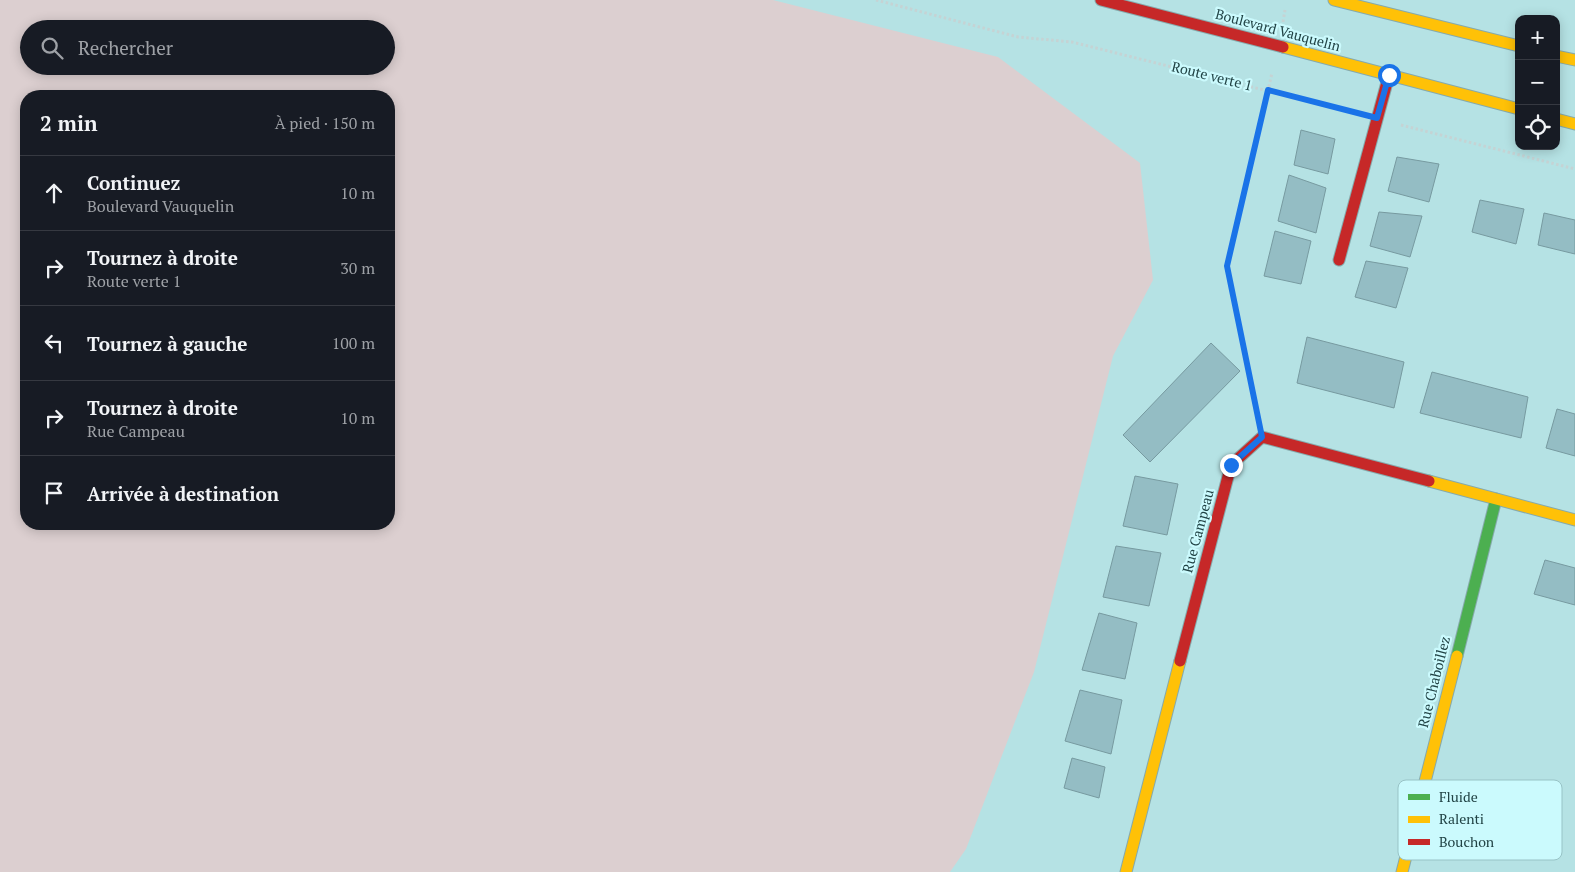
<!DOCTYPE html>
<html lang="fr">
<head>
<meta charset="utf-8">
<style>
  body { margin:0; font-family:"PT Serif",serif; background:#242831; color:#f1f3f6 }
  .controls { position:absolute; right:15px; top:15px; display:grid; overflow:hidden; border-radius:10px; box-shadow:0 2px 12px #0003 }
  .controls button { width:45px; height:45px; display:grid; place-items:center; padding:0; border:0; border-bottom:1px solid #363941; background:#171b24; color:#f1f3f6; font:25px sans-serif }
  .stop { position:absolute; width:15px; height:15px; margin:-11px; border:4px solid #1a73e8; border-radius:50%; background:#fff }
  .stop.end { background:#1a73e8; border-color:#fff; box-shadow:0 1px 5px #0008 }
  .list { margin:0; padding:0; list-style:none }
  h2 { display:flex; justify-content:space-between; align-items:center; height:65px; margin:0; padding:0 20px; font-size:21px }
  h2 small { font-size:16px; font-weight:400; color:#9ea1a6 }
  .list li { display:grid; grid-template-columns:32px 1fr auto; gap:15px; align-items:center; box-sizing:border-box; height:75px; padding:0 20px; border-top:1px solid #363941 }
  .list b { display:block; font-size:19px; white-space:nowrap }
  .list p { margin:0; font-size:16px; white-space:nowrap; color:#9ea1a6 }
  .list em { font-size:16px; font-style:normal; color:#9ea1a6 }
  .icon { flex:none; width:28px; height:28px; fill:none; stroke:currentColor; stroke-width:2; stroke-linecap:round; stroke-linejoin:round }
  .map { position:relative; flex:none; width:1575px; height:872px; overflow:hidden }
  .search { position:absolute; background:#171b24; box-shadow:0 2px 12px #0003; left:20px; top:20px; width:375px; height:55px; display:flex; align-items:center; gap:12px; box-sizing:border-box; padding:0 18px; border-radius:28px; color:#9ea1a6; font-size:19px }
  .panel { position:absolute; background:#171b24; box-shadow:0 2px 12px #0003; left:20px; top:90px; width:375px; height:440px; border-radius:20px }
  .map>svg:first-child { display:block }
  .green { fill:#dccfd0; fill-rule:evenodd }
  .building { fill:#94bdc4; stroke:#779aa0 }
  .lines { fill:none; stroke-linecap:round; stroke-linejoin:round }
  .fast-casing { stroke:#86aaac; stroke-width:13 }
  .slow-casing { stroke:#86aaac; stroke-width:13 }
  .jam-casing { stroke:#86aaac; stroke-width:13 }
  .path { stroke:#c5d3d4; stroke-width:3; stroke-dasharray:2.5 2.5; stroke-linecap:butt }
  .fast { stroke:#4caf50; stroke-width:11 }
  .slow { stroke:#ffc107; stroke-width:11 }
  .jam { stroke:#c62828; stroke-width:11 }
  .route { stroke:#1a73e8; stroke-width:6 }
  .labels { text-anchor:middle; stroke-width:4.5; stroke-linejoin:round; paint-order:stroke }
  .street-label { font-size:14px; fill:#214345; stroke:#cbfafd }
  .key { fill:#cbfafd; stroke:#98c3c6; stroke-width:1 }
  .key-label { font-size:14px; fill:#214345 }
</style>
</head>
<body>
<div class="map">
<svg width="1575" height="872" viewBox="0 0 1575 872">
  <rect width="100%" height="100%" fill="#b5e2e4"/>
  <!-- green -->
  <path class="green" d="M0,0H773L998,57L1140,163L1153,280L1113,356L1034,672L966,849L950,872H0ZM29,29H386V66H29ZM26,96H389V524H26Z"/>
  <!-- building -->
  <g class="building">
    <path d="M1301,130L1335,139L1328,174L1294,165Z"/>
    <path d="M1397,157L1439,164L1429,202L1388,191Z"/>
    <path d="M1289,175L1326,188L1316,233L1278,221Z"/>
    <path d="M1480,200L1524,209L1516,244L1472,232Z"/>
    <path d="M1379,212L1422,216L1410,257L1370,246Z"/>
    <path d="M1544,213L1575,220V254L1538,245Z"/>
    <path d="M1275,231L1311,241L1301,284L1264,276Z"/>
    <path d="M1366,261L1408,268L1396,308L1355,297Z"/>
    <path d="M1307,337L1404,362L1394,408L1297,383Z"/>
    <path d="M1211,343L1240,371L1150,462L1123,435Z"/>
    <path d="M1432,372L1528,397L1521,438L1420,413Z"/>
    <path d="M1557,409L1575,414V456L1546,448Z"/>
    <path d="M1135,476L1178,484L1167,535L1123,526Z"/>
    <path d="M1116,546L1161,553L1149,606L1103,597Z"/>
    <path d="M1545,560L1575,568V605L1534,594Z"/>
    <path d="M1099,613L1137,623L1125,679L1082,670Z"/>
    <path d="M1080,690L1122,700L1111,754L1065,741Z"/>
    <path d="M1072,758L1105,767L1099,798L1064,788Z"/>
  </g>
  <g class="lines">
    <!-- fast casing -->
    <g class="fast-casing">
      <path id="fast" d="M1457,656L1496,499"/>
    </g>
    <!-- slow casing -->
    <g class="slow-casing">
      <g id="slow">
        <path d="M1334,0L1519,46"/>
        <path d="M1283,47L1519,109"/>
        <path d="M1556,56L1575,60"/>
        <path d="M1556,119L1575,124"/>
        <path d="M1429,481L1575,520"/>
        <path d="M1126,872L1180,661"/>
        <path d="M1402,872L1457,656"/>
      </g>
    </g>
    <!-- jam casing -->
    <g class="jam-casing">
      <g id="jam">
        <path d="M1101,0L1283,47"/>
        <path d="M1339,260L1389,75"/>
        <path d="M1180,661L1231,465L1262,437L1429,481"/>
      </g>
    </g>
    <!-- path -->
    <g class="path">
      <path d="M876,0L1018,37L1072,42L1352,112"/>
      <path d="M1283,22L1285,10"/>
      <path d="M1401,125L1575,169"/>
      <path d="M1257,414L1227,266L1272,73"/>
    </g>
    <!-- fast -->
    <use href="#fast" class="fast"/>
    <!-- slow -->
    <use href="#slow" class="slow"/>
    <!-- jam -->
    <use href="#jam" class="jam"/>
  </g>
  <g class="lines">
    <!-- route -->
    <path class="route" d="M1231,465L1262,437L1227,266L1268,90L1377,118L1389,75"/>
  </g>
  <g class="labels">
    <!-- street labels -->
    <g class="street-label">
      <text transform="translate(1278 30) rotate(15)" y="5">Boulevard Vauquelin</text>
      <text transform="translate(1212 76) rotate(14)" y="5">Route verte 1</text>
      <text transform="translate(1198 531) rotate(-75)" y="5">Rue Campeau</text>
      <text transform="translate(1434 682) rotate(-76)" y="5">Rue Chaboillez</text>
    </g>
  </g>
  <!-- legend -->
  <rect x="1398" y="780" width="164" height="80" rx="8" class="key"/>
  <rect x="1408" y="794" width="22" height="6" fill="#4caf50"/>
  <rect x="1408" y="816" width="22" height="7" fill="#ffc107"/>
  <rect x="1408" y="839" width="22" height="6" fill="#c62828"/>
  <g class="key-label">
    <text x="1439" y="802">Fluide</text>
    <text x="1439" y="824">Ralenti</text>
    <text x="1439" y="847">Bouchon</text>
  </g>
</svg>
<div class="controls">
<button>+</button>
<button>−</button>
<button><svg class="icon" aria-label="locate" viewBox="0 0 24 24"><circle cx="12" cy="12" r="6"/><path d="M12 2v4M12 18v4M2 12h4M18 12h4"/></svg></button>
</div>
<div class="stop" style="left:1389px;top:75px"></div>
<div class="stop end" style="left:1231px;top:465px"></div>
<div class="search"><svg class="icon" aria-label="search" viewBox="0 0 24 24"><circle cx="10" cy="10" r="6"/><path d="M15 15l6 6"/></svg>Rechercher</div>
<section class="panel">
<h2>2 min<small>À pied · 150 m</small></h2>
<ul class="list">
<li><svg class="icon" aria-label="ahead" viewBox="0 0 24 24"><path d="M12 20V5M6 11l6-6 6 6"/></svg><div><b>Continuez</b><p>Boulevard Vauquelin</p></div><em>10 m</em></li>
<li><svg class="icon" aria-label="right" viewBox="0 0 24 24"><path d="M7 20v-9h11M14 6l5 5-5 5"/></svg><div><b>Tournez à droite</b><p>Route verte 1</p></div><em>30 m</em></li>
<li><svg class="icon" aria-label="left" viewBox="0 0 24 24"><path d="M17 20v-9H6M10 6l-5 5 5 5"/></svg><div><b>Tournez à gauche</b></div><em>100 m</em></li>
<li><svg class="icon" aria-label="right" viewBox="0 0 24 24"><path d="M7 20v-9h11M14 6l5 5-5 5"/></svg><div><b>Tournez à droite</b><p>Rue Campeau</p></div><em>10 m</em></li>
<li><svg class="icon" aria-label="arrive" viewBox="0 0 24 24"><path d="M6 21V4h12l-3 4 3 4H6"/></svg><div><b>Arrivée à destination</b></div></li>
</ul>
</section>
</div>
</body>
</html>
